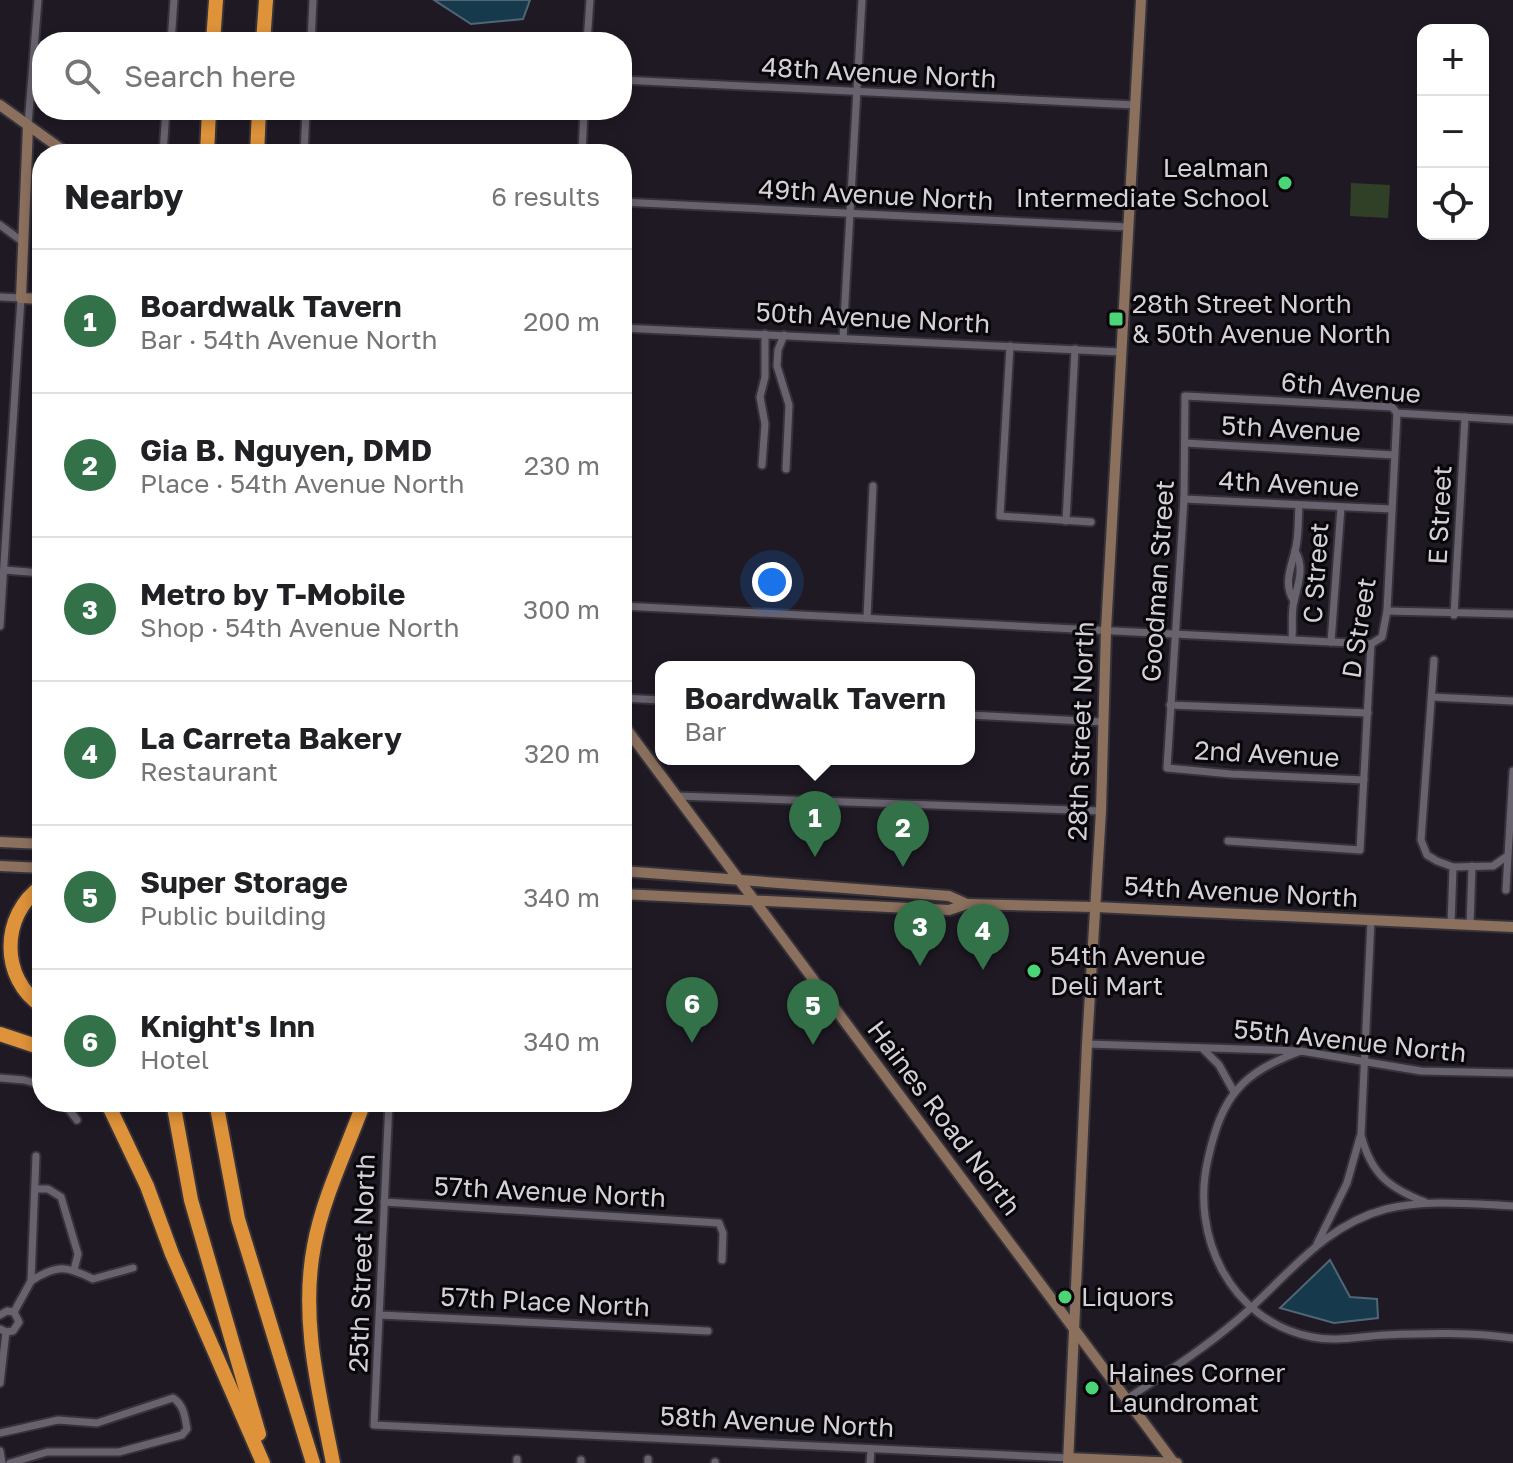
<!DOCTYPE html>
<html lang="en">
<head>
<meta charset="utf-8">
<style>
  body { margin:0; font-family:"Golos Text",sans-serif; background:#f6f6f6; color:#202124 }
  .controls { position:absolute; right:24px; top:24px; display:grid; overflow:hidden; border-radius:16px; box-shadow:0 4px 12px #0003 }
  .controls button { width:72px; height:72px; display:grid; place-items:center; padding:0; border:0; border-bottom:2px solid #e0e0e0; background:#fff; color:#202124; font:40px sans-serif }
  .you { position:absolute; left:772px; top:582px; width:28px; height:28px; margin:-20px; border:6px solid #fff; border-radius:50%; background:#1a73e8; box-shadow:0 0 0 12px #1a73e833 }
  .badge { display:grid; place-items:center; width:52px; height:52px; border-radius:50%; background:#337249; color:#fff; font-size:26px; font-weight:700 }
  .pin { position:absolute; translate:-50% -66px; filter:drop-shadow(0 2px 4px #0008) }
  .pin::after { content:''; position:absolute; top:42px; width:28px; height:24px; background:inherit; clip-path:polygon(0 0,100% 0,50% 100%) }
  .popup { position:absolute; left:655px; top:661px; width:320px; height:104px; box-sizing:border-box; display:grid; place-content:center; border-radius:16px; background:#fff; filter:drop-shadow(0 2px 6px #0005); font-size:26px; white-space:nowrap; color:#757577 }
  .popup b { font-size:30px; color:#202124 }
  .popup::after { content:''; position:absolute; left:50%; top:100%; margin-left:-16px; border:16px solid transparent; border-top-color:#fff }
  .list { margin:0; padding:0; list-style:none }
  h2 { display:flex; justify-content:space-between; align-items:center; height:104px; margin:0; padding:0 32px; font-size:34px }
  h2 small { font-size:26px; font-weight:400; color:#757577 }
  .list li { display:grid; grid-template-columns:52px 1fr auto; gap:24px; align-items:center; box-sizing:border-box; height:144px; padding:0 32px; border-top:2px solid #e0e0e0 }
  .list b { display:block; font-size:30px; white-space:nowrap }
  .list p { margin:0; font-size:26px; white-space:nowrap; color:#757577 }
  .list em { font-size:26px; font-style:normal; color:#757577 }
  .icon { flex:none; width:44px; height:44px; fill:none; stroke:currentColor; stroke-width:2; stroke-linecap:round; stroke-linejoin:round }
  .map { position:relative; flex:none; width:1513px; height:1463px; overflow:hidden }
  .search { position:absolute; background:#fff; box-shadow:0 4px 12px #0003; left:32px; top:32px; width:600px; height:88px; display:flex; align-items:center; gap:20px; box-sizing:border-box; padding:0 28px; border-radius:32px; color:#757577; font-size:30px }
  .panel { position:absolute; background:#fff; box-shadow:0 4px 12px #0003; left:32px; top:144px; width:600px; height:968px; border-radius:32px }
  .map>svg:first-child { display:block }
  .green { fill:#304027 }
  .water { fill:#17394c; stroke:#506676; stroke-width:2 }
  .lines { fill:none; stroke-linecap:round; stroke-linejoin:round }
  .street-casing { stroke:#363239; stroke-width:11 }
  .secondary-casing { stroke:#363239; stroke-width:14 }
  .highway-casing { stroke:#363239; stroke-width:18 }
  .street { stroke:#68616e; stroke-width:7 }
  .secondary { stroke:#8b705e; stroke-width:10 }
  .highway { stroke:#de9239; stroke-width:14 }
  .poi-dot { fill:#4ad677; stroke:#080609; stroke-width:3 }
  .labels { text-anchor:middle; stroke-width:6; stroke-linejoin:round; paint-order:stroke }
  .street-label { font-size:26px; fill:#d4d0d7; stroke:#080609 }
  .poi-label { font-size:26px; fill:#d4d0d7; stroke:#080609; text-anchor:start }
</style>
</head>
<body>
<div class="map">
<svg width="1513" height="1463" viewBox="0 0 1513 1463">
  <rect width="100%" height="100%" fill="#1f1924"/>
  <!-- green -->
  <path class="green" d="M1351,183L1390,185L1388,218L1350,216Z"/>
  <!-- water -->
  <g class="water">
    <path d="M434,0H530L523,19L471,24Z"/>
    <path d="M1330,1260L1350,1297L1377,1299L1378,1318L1334,1323L1280,1308Z"/>
  </g>
  <g class="lines">
    <!-- street casing -->
    <g class="street-casing">
      <g id="street">
        <path d="M171,42L174,0"/>
        <path d="M311,42L313,0"/>
        <path d="M587,42L590,0"/>
        <path d="M622,80L1135,105"/>
        <path d="M28,125L38,0"/>
        <path d="M163,154L166,110"/>
        <path d="M304,154L306,110"/>
        <path d="M582,154L584,110"/>
        <path d="M622,202L1128,227"/>
        <path d="M0,225L23,242"/>
        <path d="M0,297L21,298L0,626"/>
        <path d="M622,328L1121,352"/>
        <path d="M784,335L778,350L777,366L789,405L786,469"/>
        <path d="M843,338L862,0"/>
        <path d="M1010,346L1000,516L1091,522"/>
        <path d="M1185,443L1394,455"/>
        <path d="M762,465L765,424L760,397L765,377V334"/>
        <path d="M1184,499L1391,509"/>
        <path d="M1066,521L1075,349"/>
        <path d="M4,570L42,573"/>
        <path d="M1294,601C1283,585 1291,568 1295,551C1299,537 1298,519 1299,505"/>
        <path d="M622,606L1371,644"/>
        <path d="M1387,611L1513,614"/>
        <path d="M1454,615L1465,417"/>
        <path d="M867,618L873,486"/>
        <path d="M1292,639C1293,627 1291,612 1294,601C1298,584 1305,567 1295,551"/>
        <path d="M1331,642L1341,507"/>
        <path d="M1434,660L1421,840L1427,855L1437,861L1453,867L1493,866L1506,857"/>
        <path d="M1432,697L1513,701"/>
        <path d="M622,698L661,700"/>
        <path d="M1170,705L1368,713"/>
        <path d="M969,715L1104,722"/>
        <path d="M1364,780L1231,774L1167,768L1184,499L1185,396L1392,407L1397,413L1513,420"/>
        <path d="M677,796L1101,811"/>
        <path d="M1228,841L1360,850L1371,644L1382,637L1387,611L1397,413"/>
        <path d="M1506,890L1513,771"/>
        <path d="M1371,920L1361,1135C1371,1174 1389,1188 1425,1202"/>
        <path d="M1451,924L1453,867"/>
        <path d="M1470,925L1472,866"/>
        <path d="M1087,1044L1301,1051L1421,1071L1513,1073"/>
        <path d="M1203,1049L1219,1065L1234,1092"/>
        <path d="M1301,1051C1241,1073 1222,1096 1208,1159C1190,1236 1230,1321 1312,1337C1336,1342 1361,1336 1385,1335C1428,1333 1471,1332 1513,1338"/>
        <path d="M0,1078L24,1080L42,1085"/>
        <path d="M63,1102L77,1120"/>
        <path d="M389,1102L374,1425L1069,1458"/>
        <path d="M35,1189H48L61,1197L78,1254L74,1270"/>
        <path d="M384,1202L719,1223L723,1233L722,1260"/>
        <path d="M1317,1244L1347,1183L1360,1137"/>
        <path d="M31,1281C57,1264 67,1266 93,1279L133,1268"/>
        <path d="M14,1312L31,1281L36,1156"/>
        <path d="M0,1315L7,1311L14,1312L19,1322L13,1331L6,1332L0,1329"/>
        <path d="M380,1315L708,1331"/>
        <path d="M0,1383L6,1332"/>
        <path d="M1127,1399C1164,1374 1202,1350 1236,1321C1285,1280 1321,1226 1386,1209C1427,1199 1471,1204 1513,1206"/>
        <path d="M0,1433L58,1420L97,1423L173,1398C184,1405 185,1417 187,1429L182,1435L119,1452H47L10,1463"/>
        <path d="M0,1451L2,1463"/>
        <path d="M517,1463V1459"/>
        <path d="M581,1463V1460"/>
        <path d="M648,1463V1459"/>
        <path d="M715,1463V1462"/>
        <path d="M870,1463L871,1449"/>
      </g>
    </g>
    <!-- secondary casing -->
    <g class="secondary-casing">
      <g id="secondary">
        <path d="M0,105L68,154"/>
        <path d="M28,126L21,298L42,299"/>
        <path d="M622,723L1174,1463"/>
        <path d="M0,842L42,844"/>
        <path d="M0,866L42,868"/>
        <path d="M622,871L949,896L967,904"/>
        <path d="M622,894L949,910L967,904L1096,907L1513,927"/>
        <path d="M1069,1458L1177,1463"/>
        <path d="M1068,1463L1087,1044L1101,811L1106,630L1141,0"/>
      </g>
    </g>
    <!-- highway casing -->
    <g class="highway-casing">
      <g id="highway">
        <path d="M213,42L216,0"/>
        <path d="M263,42L266,0"/>
        <path d="M207,154L209,110"/>
        <path d="M257,154L259,110"/>
        <path d="M42,886C0,915 0,979 42,1006"/>
        <path d="M0,1034L42,1048"/>
        <path d="M107,1102L147,1186L172,1254L263,1463"/>
        <path d="M173,1102L191,1200L259,1434"/>
        <path d="M216,1102L238,1219L313,1463"/>
        <path d="M333,1463C319,1392 300,1319 314,1246C323,1197 347,1149 364,1102"/>
      </g>
    </g>
    <!-- street -->
    <use href="#street" class="street"/>
    <!-- secondary -->
    <use href="#secondary" class="secondary"/>
    <!-- highway -->
    <use href="#highway" class="highway"/>
  </g>
  <!-- markers -->
  <g class="poi-dot">
    <circle cx="1285" cy="183" r="8"/>
    <rect x="1108" y="311" width="16" height="16" rx="4"/>
    <circle cx="1034" cy="971" r="8"/>
    <circle cx="1065" cy="1297" r="8"/>
    <circle cx="1092" cy="1388" r="8"/>
  </g>
  <g class="labels">
    <!-- street labels -->
    <g class="street-label">
      <text transform="translate(879 73) rotate(3)" y="9">48th Avenue North</text>
      <text transform="translate(876 195) rotate(3)" y="9">49th Avenue North</text>
      <text transform="translate(873 318) rotate(3)" y="9">50th Avenue North</text>
      <text transform="translate(1351 388) rotate(5)" y="9">6th Avenue</text>
      <text transform="translate(1291 429) rotate(3)" y="9">5th Avenue</text>
      <text transform="translate(1289 484) rotate(3)" y="9">4th Avenue</text>
      <text transform="translate(1440 515) rotate(-87)" y="9">E Street</text>
      <text transform="translate(1316 573) rotate(-86)" y="9">C Street</text>
      <text transform="translate(1158 581) rotate(-86)" y="9">Goodman Street</text>
      <text transform="translate(1359 628) rotate(-81)" y="9">D Street</text>
      <text transform="translate(1081 731) rotate(-88)" y="9">28th Street North</text>
      <text transform="translate(1267 754) rotate(3)" y="9">2nd Avenue</text>
      <text transform="translate(1241 892) rotate(3)" y="9">54th Avenue North</text>
      <text transform="translate(1350 1041) rotate(6)" y="9">55th Avenue North</text>
      <text transform="translate(944 1118) rotate(53)" y="9">Haines Road North</text>
      <text transform="translate(550 1192) rotate(3)" y="9">57th Avenue North</text>
      <text transform="translate(362 1263) rotate(-88)" y="9">25th Street North</text>
      <text transform="translate(545 1302) rotate(3)" y="9">57th Place North</text>
      <text transform="translate(777 1422) rotate(3)" y="9">58th Avenue North</text>
    </g>
    <!-- poi labels -->
    <g class="poi-label">
      <text x="1269" y="177" text-anchor="end">Lealman<tspan x="1269" dy="30">Intermediate School</tspan></text>
      <text x="1132" y="313">28th Street North<tspan x="1132" dy="30">&amp; 50th Avenue North</tspan></text>
      <text x="1050" y="965">54th Avenue<tspan x="1050" dy="30">Deli Mart</tspan></text>
      <text x="1081" y="1306">Liquors</text>
      <text x="1108" y="1382">Haines Corner<tspan x="1108" dy="30">Laundromat</tspan></text>
    </g>
  </g>
</svg>
<div class="controls">
<button>+</button>
<button>−</button>
<button><svg class="icon" aria-label="locate" viewBox="0 0 24 24"><circle cx="12" cy="12" r="6"/><path d="M12 2v4M12 18v4M2 12h4M18 12h4"/></svg></button>
</div>
<div class="you"></div>
<div class="pin badge" style="left:815px;top:857px">1</div>
<div class="popup"><b>Boardwalk Tavern</b>Bar</div>
<div class="pin badge" style="left:903px;top:867px">2</div>
<div class="pin badge" style="left:920px;top:966px">3</div>
<div class="pin badge" style="left:983px;top:970px">4</div>
<div class="pin badge" style="left:813px;top:1045px">5</div>
<div class="pin badge" style="left:692px;top:1043px">6</div>
<div class="search"><svg class="icon" aria-label="search" viewBox="0 0 24 24"><circle cx="10" cy="10" r="6"/><path d="M15 15l6 6"/></svg>Search here</div>
<section class="panel">
<h2>Nearby<small>6 results</small></h2>
<ul class="list">
<li><span class="badge">1</span><div><b>Boardwalk Tavern</b><p>Bar · 54th Avenue North</p></div><em>200 m</em></li>
<li><span class="badge">2</span><div><b>Gia B. Nguyen, DMD</b><p>Place · 54th Avenue North</p></div><em>230 m</em></li>
<li><span class="badge">3</span><div><b>Metro by T-Mobile</b><p>Shop · 54th Avenue North</p></div><em>300 m</em></li>
<li><span class="badge">4</span><div><b>La Carreta Bakery</b><p>Restaurant</p></div><em>320 m</em></li>
<li><span class="badge">5</span><div><b>Super Storage</b><p>Public building</p></div><em>340 m</em></li>
<li><span class="badge">6</span><div><b>Knight's Inn</b><p>Hotel</p></div><em>340 m</em></li>
</ul>
</section>
</div>
</body>
</html>
